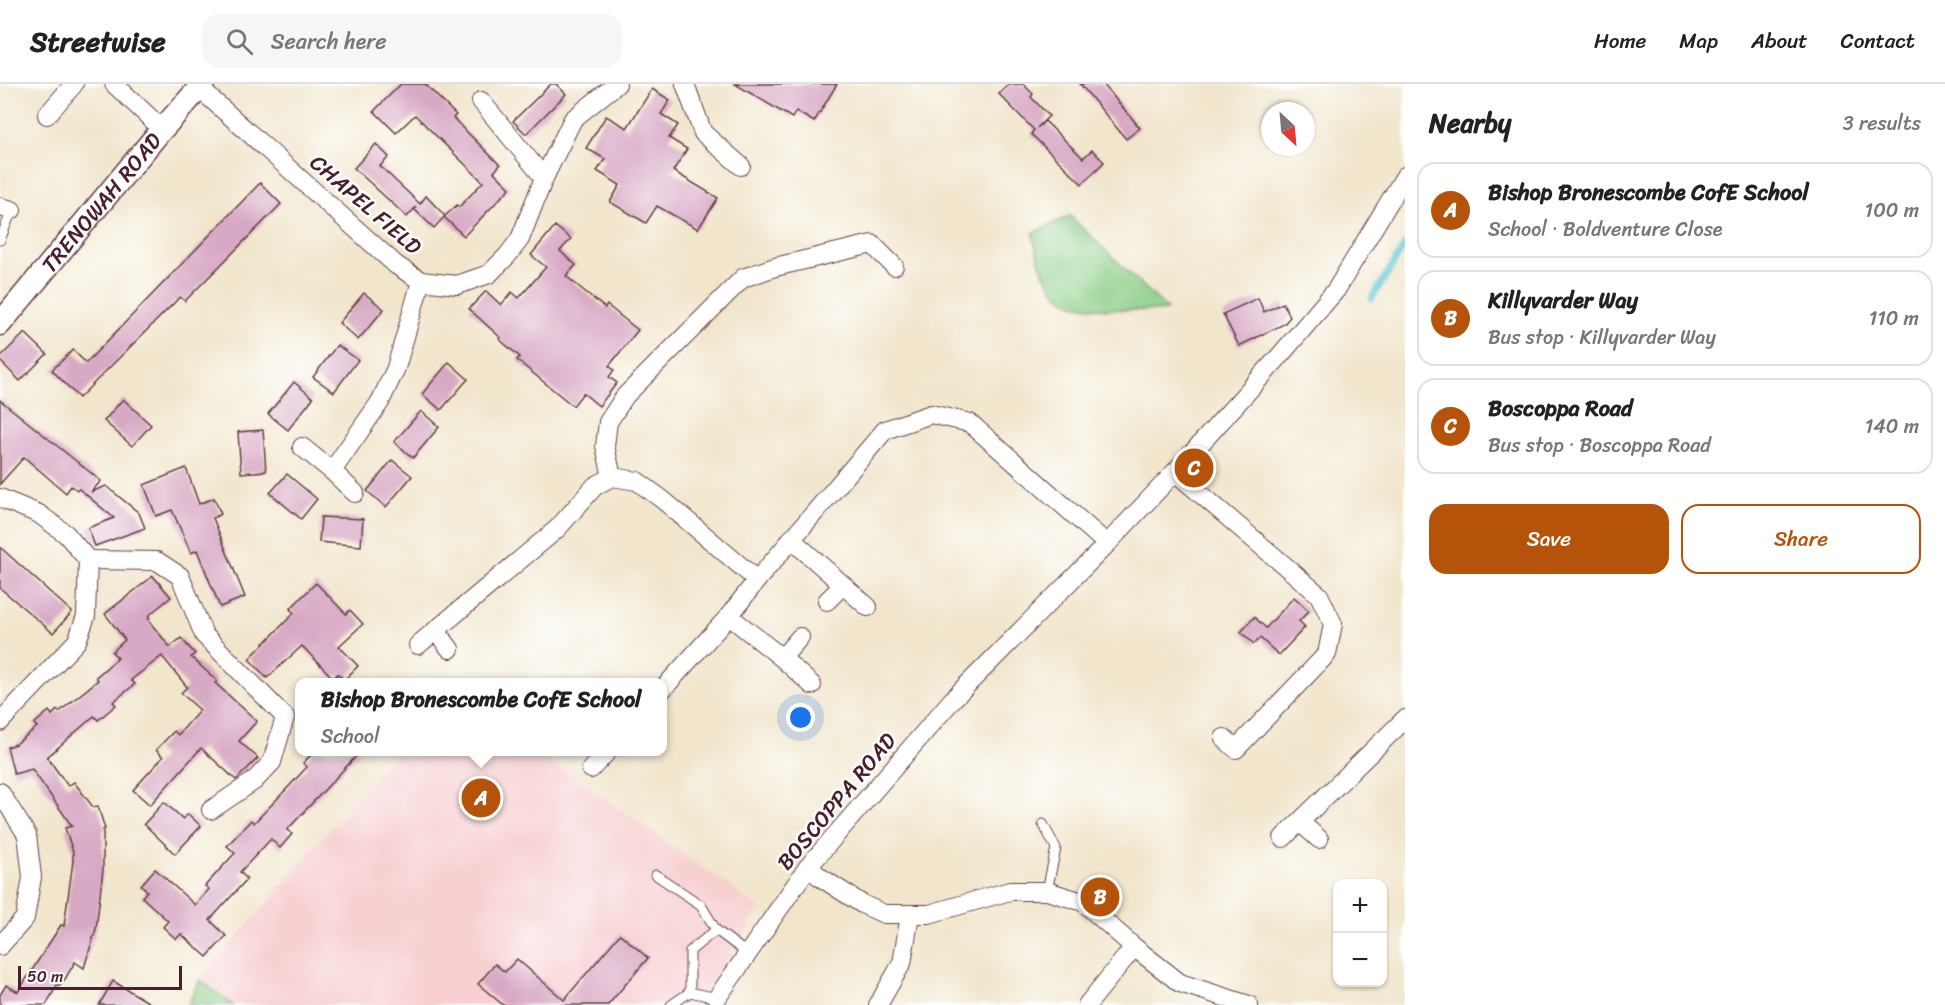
<!DOCTYPE html>
<html lang="en">
<head>
<meta charset="utf-8">
<style>
  body { margin:0; font-family:Sriracha,sans-serif; background:#f6f6f6; color:#222 }
  .controls { position:absolute; right:18px; bottom:18px; display:grid; overflow:hidden; border-radius:12px; box-shadow:0 2px 4px #0004 }
  .controls button { width:54px; height:54px; display:grid; place-items:center; padding:0; border:0; border-bottom:2px solid #e0e0e0; background:#fff; color:#222; font:30px sans-serif }
  .compass { position:absolute; left:1261px; top:18px; width:54px; height:54px; border-radius:50%; background:#fff; box-shadow:0 2px 4px #0004; rotate:154deg }
  .scale { position:absolute; left:18px; bottom:15px; width:164px; box-sizing:border-box; padding-left:6px; border:3px solid #4a1f2b; border-top:0; font-size:16px; line-height:21px; white-space:nowrap; color:#4a1f2b; -webkit-text-stroke:4px #fff; paint-order:stroke }
  .you { position:absolute; left:801px; top:634px; width:21px; height:21px; margin:-15px; border:4px solid #fff; border-radius:50%; background:#1a73e8; box-shadow:0 0 0 9px #1a73e833 }
  .badge { display:grid; place-items:center; width:39px; height:39px; border-radius:50%; background:#b45309; color:#fff; font-size:20px; font-weight:700 }
  .pin { position:absolute; translate:-50% -50%; border:3px solid #fff; box-shadow:0 2px 6px #0006 }
  .popup { position:absolute; left:295px; top:594px; width:372px; height:78px; box-sizing:border-box; display:grid; place-content:center; border-radius:12px; background:#fff; filter:drop-shadow(0 2px 4px #0005); font-size:20px; white-space:nowrap; color:#767676 }
  .popup b { font-size:22px; color:#222 }
  .popup::after { content:''; position:absolute; left:50%; top:100%; margin-left:-12px; border:12px solid transparent; border-top-color:#fff }
  .list { margin:0; padding:0; list-style:none }
  h2 { display:flex; justify-content:space-between; align-items:center; height:78px; margin:0; padding:0 24px; font-size:26px }
  h2 small { font-size:20px; font-weight:400; color:#767676 }
  .list li { display:grid; grid-template-columns:39px 1fr auto; gap:18px; align-items:center; box-sizing:border-box; height:96px; margin:0 12px 12px; padding:0 12px; border:2px solid #e0e0e0; border-radius:18px }
  .list b { display:block; font-size:22px; white-space:nowrap }
  .list p { margin:0; font-size:20px; white-space:nowrap; color:#767676 }
  .list em { font-size:20px; font-style:normal; color:#767676 }
  .actions { display:flex; gap:12px; padding:18px 24px }
  .actions a { flex:1; padding:14px 0; border:2px solid #b45309; border-radius:18px; text-align:center; font-size:21px; color:#b45309 }
  .actions .main { background:#b45309; color:#fff }
  .icon { flex:none; width:33px; height:33px; fill:none; stroke:currentColor; stroke-width:2; stroke-linecap:round; stroke-linejoin:round }
  .map { position:relative; flex:none; width:1405px; height:921px; overflow:hidden }
  header { display:flex; align-items:center; gap:36px; box-sizing:border-box; height:84px; padding:0 30px; background:#fff; border-bottom:2px solid #e0e0e0 }
  header strong { font-size:28px }
  nav { display:flex; gap:33px; margin-inline-start:auto; font-size:21px }
  .search { width:420px; height:54px; background:#f6f6f6; display:flex; align-items:center; gap:15px; box-sizing:border-box; padding:0 21px; border-radius:18px; color:#767676; font-size:22px }
  main { display:flex }
  aside { flex:1; background:#fff }
  .map>svg:first-child { display:block }
  .built { fill:#f7cfd0 }
  .green { fill:#8acd85; stroke:#6a7658; stroke-width:1.5 }
  .lines { fill:none; stroke-linecap:round; stroke-linejoin:round }
  .stream { stroke:#5ac7d0; stroke-width:7 }
  .building { fill:#d8a9c4 }
  .service-casing { stroke:#633d43; stroke-width:11 }
  .minor-casing { stroke:#633d43; stroke-width:20 }
  .tertiary-casing { stroke:#633d43; stroke-width:25 }
  .service { stroke:#fff; stroke-width:9 }
  .minor { stroke:#fff; stroke-width:18 }
  .tertiary { stroke:#fff; stroke-width:22 }
  .labels { text-anchor:middle; stroke-width:5; stroke-linejoin:round; paint-order:stroke }
  .street-label { font-size:22px; fill:#4a1f2b; stroke:#fff }
</style>
</head>
<body>
<header>
<strong>Streetwise</strong>
<div class="search"><svg class="icon" aria-label="search" viewBox="0 0 24 24"><circle cx="10" cy="10" r="6"/><path d="M15 15l6 6"/></svg>Search here</div>
<nav><a>Home</a><a>Map</a><a>About</a><a>Contact</a></nav>
</header>
<main>
<div class="map">
<svg width="1405" height="921" viewBox="0 0 1405 921">
  <rect width="100%" height="100%" fill="#fff"/>
  <filter id="ink" filterUnits="userSpaceOnUse"><feTurbulence type="fractalNoise" baseFrequency=".0167" numOctaves="2"/><feDisplacementMap in="SourceGraphic" scale="12" xChannelSelector="R" yChannelSelector="G"/><feConvolveMatrix kernelMatrix="1 2 1 2 8 2 1 2 1" color-interpolation-filters="sRGB"/></filter>
  <filter id="wash" filterUnits="userSpaceOnUse"><feTurbulence type="fractalNoise" baseFrequency=".008" numOctaves="4" result="noise"/><feDisplacementMap in="SourceGraphic" scale="24" xChannelSelector="R" yChannelSelector="G"/><feGaussianBlur stdDeviation="1.35" result="paint"/><feColorMatrix in="noise" values="0 0 0 0 0 0 0 0 0 0 0 0 0 0 0 0 0 1.4 0 .05"/><feComposite in="paint" operator="in"/></filter>
  <g filter="url(#wash)">
    <rect width="100%" height="100%" fill="#f1e6cc"/>
    <!-- built -->
    <path class="built" d="M397,668H539L760,824L698,921H233L200,896Z"/>
    <!-- green -->
    <g class="green">
      <path d="M1070,132L1167,225L1163,227C1142,226 1077,227 1063,215C1043,199 1037,173 1033,149Z"/>
      <path d="M200,896L233,921H188Z"/>
    </g>
    <g class="lines">
      <!-- stream -->
      <path class="stream" d="M1372,214L1405,161"/>
    </g>
    <g id="blocks">
      <!-- building -->
      <g class="building">
        <path d="M401,0H425L456,31L453,34L500,81L494,88L510,104L464,152L444,133L434,144L414,125L416,123L407,133L354,84L376,60L389,73L380,82L420,120L426,112L445,132L457,121L459,123L483,98L415,31L396,49L374,27Z"/>
        <path d="M551,0H556L566,10L526,50L513,37Z"/>
        <path d="M735,0H837L814,38L796,27L792,34Z"/>
        <path d="M1009,0H1023L1033,10L1031,13L1049,32L1037,44L1045,37L1083,74L1092,66L1104,78L1082,100L1031,50L1034,46L999,10Z"/>
        <path d="M1080,0H1103L1140,44L1126,55Z"/>
        <path d="M652,5L670,16L661,30L678,41L669,54L687,65L673,87L718,114L698,145L657,122L646,139L610,118L620,101L597,87L605,75L586,64L606,32L627,44Z"/>
        <path d="M260,99L281,120L185,217L180,213L79,314L52,286L73,266L86,279Z"/>
        <path d="M555,142L571,155L560,167L576,181L566,192L605,224L607,221L638,246L609,282L614,286L609,293L617,299L599,322L583,309L573,322L517,276L520,273L499,255L501,254L469,225L486,207L501,221L512,208L519,214L546,183L531,171Z"/>
        <path d="M364,209L384,225L358,256L339,239Z"/>
        <path d="M1258,214L1264,228L1283,219L1290,233L1284,240L1239,262L1223,230Z"/>
        <path d="M25,249L47,270L20,297L0,277V273Z"/>
        <path d="M337,261L358,276L334,308L313,293Z"/>
        <path d="M449,278L468,295L441,326L422,310Z"/>
        <path d="M294,298L313,314L288,346L268,330Z"/>
        <path d="M123,315L151,341L132,362L104,337Z"/>
        <path d="M0,316L101,397L91,408L106,402L139,429L145,444L95,462L88,444L114,434L79,405L77,406L71,402L66,409L24,373L0,400Z"/>
        <path d="M421,327L439,343L413,374L394,358Z"/>
        <path d="M263,346L266,387L241,389L238,348Z"/>
        <path d="M392,376L412,392L386,423L367,407Z"/>
        <path d="M186,384L199,420L214,414L221,430L213,434L245,513L220,523L197,466L191,469L172,426L156,432L144,401Z"/>
        <path d="M287,390L317,415L301,435L270,409Z"/>
        <path d="M321,433L363,435L361,462L319,458Z"/>
        <path d="M0,463L72,528L53,549L0,504Z"/>
        <path d="M153,492L171,513L148,532L150,534L148,536L170,563L181,554L195,570L191,573L217,597L215,599L257,637L239,657L258,674L236,696L201,664L150,721L133,706L163,673L156,666L174,647L178,651L200,626L181,609L187,603L162,572L131,596L135,600L113,618L116,621L98,636L94,632L47,673L68,702L74,698L93,723L98,722L105,745L103,746V785L96,845L84,884L75,878L65,895L59,902L57,901L46,921H0V911L6,901L18,908L61,841L64,842L73,777V768L65,744L72,742L32,685L14,690L7,663L16,660L37,643L34,640L49,627L52,631L57,626L59,628L98,596L96,593L118,574L112,568L125,556L105,530Z"/>
        <path d="M316,499L346,530L350,526L363,540L339,562L358,582L344,596L338,590L333,594L302,562L267,594L249,575L294,529L290,525Z"/>
        <path d="M1294,513L1309,527L1299,537L1305,543L1279,571L1260,554L1254,560L1241,548L1254,533L1266,544Z"/>
        <path d="M314,668H360L287,746L292,750L280,764L271,755L240,788L247,795L210,836L226,852L207,873L181,850L176,855L163,843L168,837L142,813L147,807L141,801L155,785L195,821L209,805L205,802L235,769L227,762L251,736L254,739L278,714L307,683L303,679Z"/>
        <path d="M164,718L183,735L188,730L201,742L175,770L144,740Z"/>
        <path d="M620,850L648,874L608,921H503L478,900L495,880L505,888L517,875L564,916Z"/>
        <path d="M113,897L153,921H99Z"/>
      </g>
    </g>
  </g>
  <g filter="url(#ink)">
    <use href="#blocks" fill-opacity="0" stroke="#633d43" stroke-width="1.5"/>
    <g class="lines">
      <!-- service casing -->
      <g class="service-casing">
        <g id="service">
          <path d="M0,156L12,126"/>
          <path d="M1043,740L1056,764L1047,807"/>
          <path d="M656,791L701,821L716,846L748,870"/>
          <path d="M716,846L690,867V908L717,914V916"/>
          <path d="M671,921L690,908"/>
        </g>
      </g>
      <!-- minor casing -->
      <g class="minor-casing">
        <g id="minor">
          <path d="M114,0L162,45"/>
          <path d="M685,0L703,49L741,82"/>
          <path d="M199,4L396,181L421,197L457,201L489,190L507,172L520,155L544,94L573,35L617,0"/>
          <path d="M481,17L544,94"/>
          <path d="M47,31L74,0"/>
          <path d="M0,123L12,126"/>
          <path d="M302,363L332,387L355,409"/>
          <path d="M332,387L380,318L396,284L421,197"/>
          <path d="M1175,388L1319,511L1333,540L1327,570L1236,665L1224,654"/>
          <path d="M612,393L605,362L608,338L625,312L743,194L775,183L872,160L894,182"/>
          <path d="M612,393L637,397L663,416L757,496"/>
          <path d="M0,414L39,430L66,450L88,476L86,532L77,557L0,638"/>
          <path d="M791,455L868,523"/>
          <path d="M88,476L157,477L180,492L204,551L285,633L272,678L254,697L211,726"/>
          <path d="M827,517L842,502"/>
          <path d="M729,532L782,574L812,601"/>
          <path d="M436,547L450,565"/>
          <path d="M418,561L557,445L595,402L612,393"/>
          <path d="M782,574L800,553"/>
          <path d="M662,606L729,532L757,496L885,346L931,330L970,339L1107,460"/>
          <path d="M591,685L607,668"/>
          <path d="M0,708L27,751L32,793L25,834L0,862"/>
          <path d="M1300,738L1319,755"/>
          <path d="M1283,754L1405,635"/>
          <path d="M808,783L820,793L862,820L884,830H929L1010,807H1047L1083,818L1134,863L1180,899L1249,921"/>
          <path d="M717,914L808,783L953,615L1107,460L1175,388L1277,275L1336,206L1405,92"/>
          <path d="M878,921L902,879L910,831"/>
          <path d="M1087,921L1134,863"/>
        </g>
      </g>
      <!-- tertiary casing -->
      <g class="tertiary-casing">
        <g id="tertiary">
          <path id="s1" d="M0,240L157,51L203,0"/>
        </g>
      </g>
      <!-- service -->
      <use href="#service" class="service"/>
      <!-- minor -->
      <use href="#minor" class="minor"/>
      <!-- tertiary -->
      <use href="#tertiary" class="tertiary"/>
    </g>
  </g>
  <g class="labels">
    <!-- street labels -->
    <g class="street-label">
      <text dy="8" stroke="none"><textPath href="#s1" startOffset="158">TRENOWAH ROAD</textPath></text>
      <text transform="translate(366 120) rotate(41)" y="8">CHAPEL FIELD</text>
      <text transform="translate(836 717) rotate(-50)" y="8">BOSCOPPA ROAD</text>
    </g>
  </g>
</svg>
<div class="controls">
<button>+</button>
<button>−</button>
</div>
<svg class="compass" viewBox="-18 -18 36 36"><path d="M0-13l5 13h-10z" fill="#e53935"/><path d="M0 13l5-13h-10z" fill="#767676"/></svg>
<div class="scale">50 m</div>
<div class="you"></div>
<div class="pin badge" style="left:481px;top:714px">A</div>
<div class="popup"><b>Bishop Bronescombe CofE School</b>School</div>
<div class="pin badge" style="left:1100px;top:813px">B</div>
<div class="pin badge" style="left:1194px;top:384px">C</div>
</div>
<aside>
<h2>Nearby<small>3 results</small></h2>
<ul class="list">
<li><span class="badge">A</span><div><b>Bishop Bronescombe CofE School</b><p>School · Boldventure Close</p></div><em>100 m</em></li>
<li><span class="badge">B</span><div><b>Killyvarder Way</b><p>Bus stop · Killyvarder Way</p></div><em>110 m</em></li>
<li><span class="badge">C</span><div><b>Boscoppa Road</b><p>Bus stop · Boscoppa Road</p></div><em>140 m</em></li>
</ul>
<div class="actions"><a class="main">Save</a><a>Share</a></div>
</aside>
</main>
</body>
</html>
